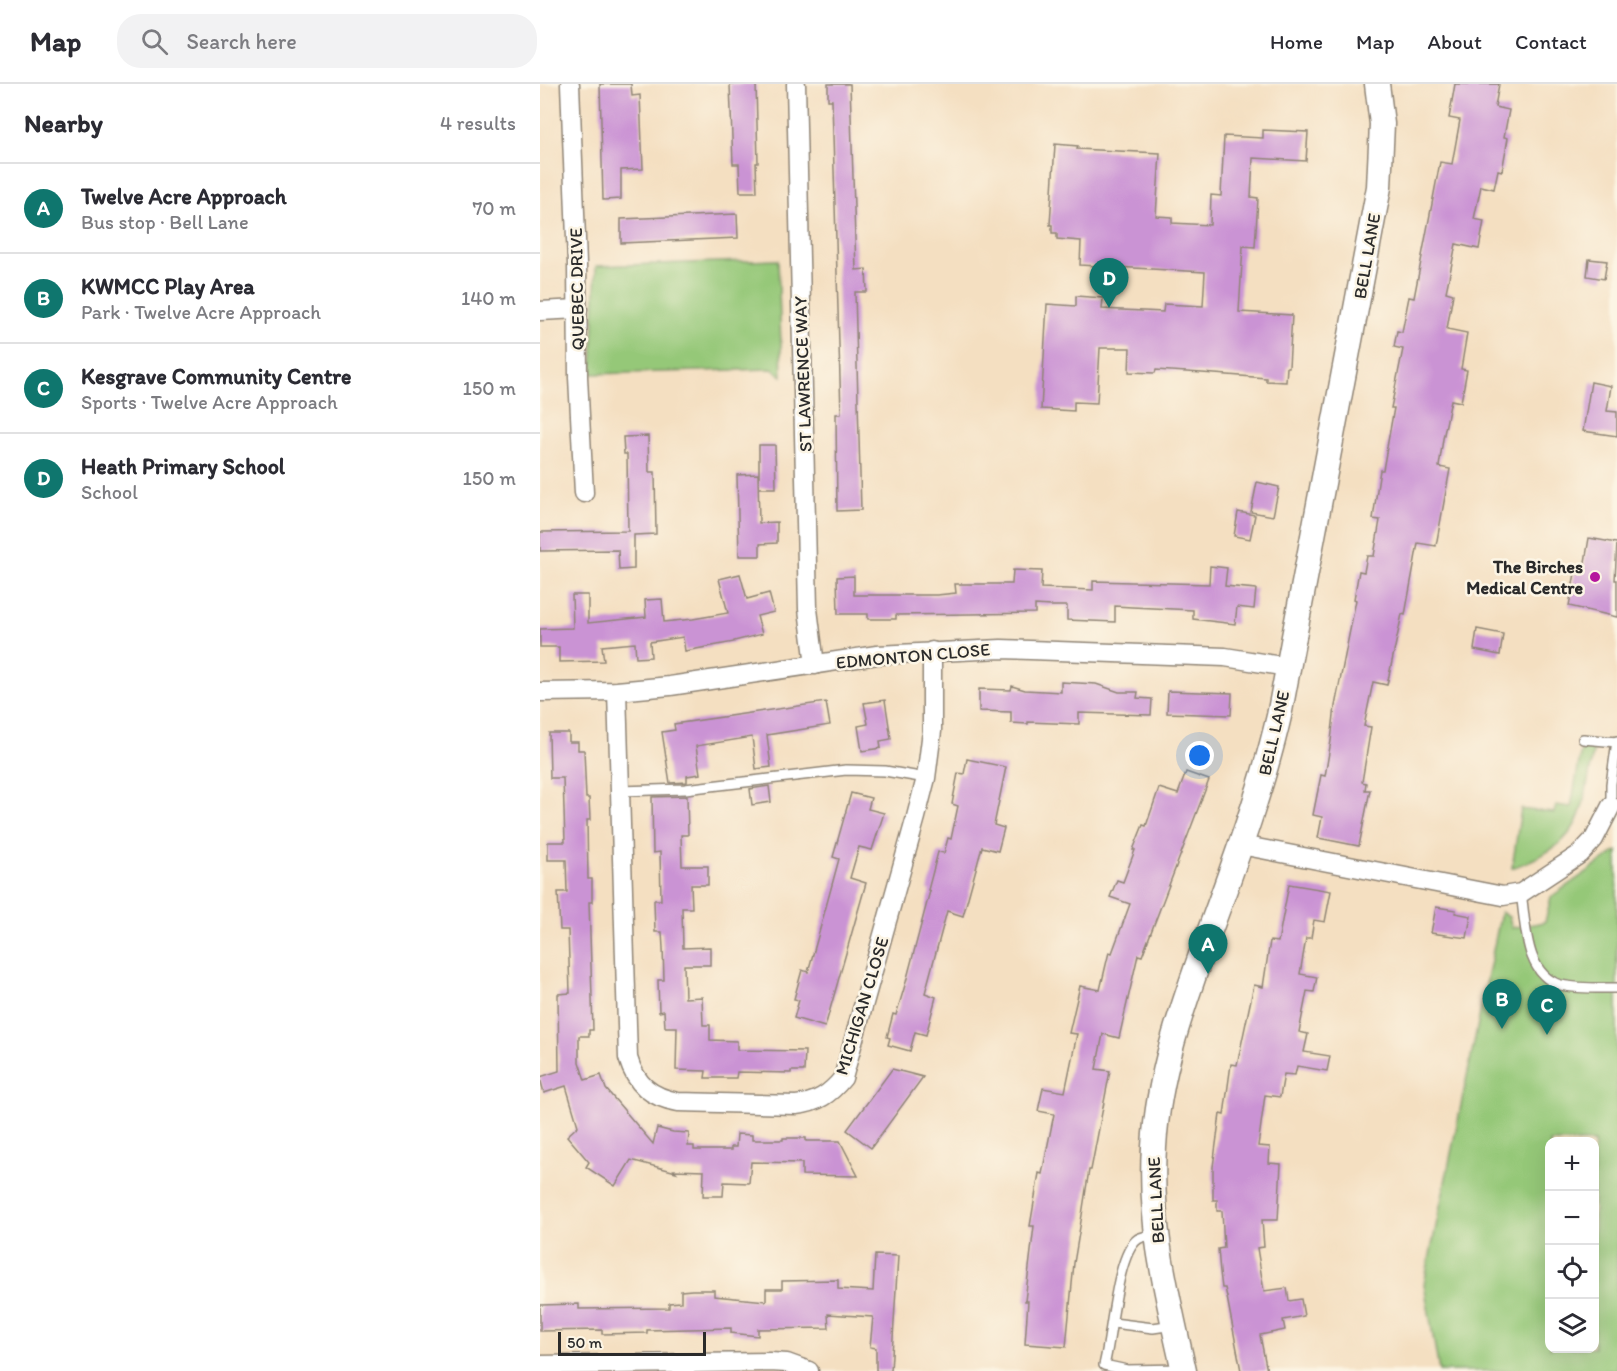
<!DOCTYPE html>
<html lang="en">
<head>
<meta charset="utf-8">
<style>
  body { margin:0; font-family:Itim,sans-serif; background:#f2f2f3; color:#2b2b33 }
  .controls { position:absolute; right:18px; bottom:18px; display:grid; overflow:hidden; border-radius:12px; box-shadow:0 6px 24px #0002 }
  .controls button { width:54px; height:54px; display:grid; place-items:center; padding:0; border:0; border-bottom:2px solid #e1e1e2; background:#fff; color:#2b2b33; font:30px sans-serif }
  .scale { position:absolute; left:18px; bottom:15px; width:148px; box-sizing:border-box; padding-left:6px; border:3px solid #2b2b2b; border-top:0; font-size:16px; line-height:21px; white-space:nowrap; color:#2b2b2b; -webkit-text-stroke:4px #fcf5e5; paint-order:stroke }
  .you { position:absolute; left:660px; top:672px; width:21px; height:21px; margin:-15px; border:4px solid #fff; border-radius:50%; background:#1a73e8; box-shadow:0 0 0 9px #1a73e833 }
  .badge { display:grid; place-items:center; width:39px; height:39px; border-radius:50%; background:#0f766e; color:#fff; font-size:20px; font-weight:700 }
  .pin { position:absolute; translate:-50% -50px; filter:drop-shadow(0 2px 3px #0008) }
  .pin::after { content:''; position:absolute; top:32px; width:21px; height:18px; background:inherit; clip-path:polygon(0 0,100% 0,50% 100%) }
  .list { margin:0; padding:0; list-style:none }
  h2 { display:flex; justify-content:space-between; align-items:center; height:78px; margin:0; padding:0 24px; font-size:26px }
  h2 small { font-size:20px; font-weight:400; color:#7c7c81 }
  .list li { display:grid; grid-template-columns:39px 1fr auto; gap:18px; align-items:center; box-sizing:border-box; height:90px; padding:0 24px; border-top:2px solid #e1e1e2 }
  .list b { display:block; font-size:22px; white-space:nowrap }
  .list p { margin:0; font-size:20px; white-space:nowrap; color:#7c7c81 }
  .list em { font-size:20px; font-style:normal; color:#7c7c81 }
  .icon { flex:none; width:33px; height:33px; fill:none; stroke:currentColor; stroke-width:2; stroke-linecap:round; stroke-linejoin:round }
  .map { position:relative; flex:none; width:1077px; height:1287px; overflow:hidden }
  header { display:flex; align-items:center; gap:36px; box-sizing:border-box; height:84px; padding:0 30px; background:#fff; border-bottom:2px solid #e1e1e2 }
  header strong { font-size:28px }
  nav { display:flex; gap:33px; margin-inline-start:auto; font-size:21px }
  .search { width:420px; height:54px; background:#f2f2f3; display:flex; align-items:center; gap:15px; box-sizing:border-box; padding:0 21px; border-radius:24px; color:#7c7c81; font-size:22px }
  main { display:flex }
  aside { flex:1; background:#fff }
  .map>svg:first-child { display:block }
  .green { fill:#95c878; stroke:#607a52; stroke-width:1.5; fill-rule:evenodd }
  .building { fill:#ca93d4 }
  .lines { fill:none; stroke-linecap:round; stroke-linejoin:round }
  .service-casing { stroke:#908576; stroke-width:12 }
  .minor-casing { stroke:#908576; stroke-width:21 }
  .tertiary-casing { stroke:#908576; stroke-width:27 }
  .service { stroke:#fff; stroke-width:9 }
  .minor { stroke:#fff; stroke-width:18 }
  .tertiary { stroke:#fff; stroke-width:24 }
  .poi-dot { fill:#b5179e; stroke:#fcf5e5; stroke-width:2 }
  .labels { text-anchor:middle; stroke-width:5; stroke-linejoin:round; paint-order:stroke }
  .street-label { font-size:18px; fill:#2b2b2b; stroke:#fcf5e5 }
  .poi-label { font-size:18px; font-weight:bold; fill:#2b2b2b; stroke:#fcf5e5; text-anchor:end }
</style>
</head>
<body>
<header>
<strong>Map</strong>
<div class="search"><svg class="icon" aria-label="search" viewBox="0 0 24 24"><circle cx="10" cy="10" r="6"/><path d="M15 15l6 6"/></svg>Search here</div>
<nav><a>Home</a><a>Map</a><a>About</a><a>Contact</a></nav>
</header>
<main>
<aside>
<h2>Nearby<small>4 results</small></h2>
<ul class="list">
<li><span class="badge">A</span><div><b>Twelve Acre Approach</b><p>Bus stop · Bell Lane</p></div><em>70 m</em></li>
<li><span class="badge">B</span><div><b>KWMCC Play Area</b><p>Park · Twelve Acre Approach</p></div><em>140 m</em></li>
<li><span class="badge">C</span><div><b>Kesgrave Community Centre</b><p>Sports · Twelve Acre Approach</p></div><em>150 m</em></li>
<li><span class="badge">D</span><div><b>Heath Primary School</b><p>School</p></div><em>150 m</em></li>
</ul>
</aside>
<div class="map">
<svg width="1077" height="1287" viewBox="0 0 1077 1287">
  <rect width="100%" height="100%" fill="#fcf5e5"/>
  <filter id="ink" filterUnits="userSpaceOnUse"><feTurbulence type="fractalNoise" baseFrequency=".0167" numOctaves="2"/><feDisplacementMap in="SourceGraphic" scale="12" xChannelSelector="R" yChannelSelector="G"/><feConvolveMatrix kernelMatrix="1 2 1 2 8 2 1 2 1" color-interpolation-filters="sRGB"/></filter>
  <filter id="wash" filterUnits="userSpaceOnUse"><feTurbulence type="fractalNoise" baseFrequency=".008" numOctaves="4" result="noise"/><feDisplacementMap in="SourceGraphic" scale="24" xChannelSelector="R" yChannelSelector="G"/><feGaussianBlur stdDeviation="1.35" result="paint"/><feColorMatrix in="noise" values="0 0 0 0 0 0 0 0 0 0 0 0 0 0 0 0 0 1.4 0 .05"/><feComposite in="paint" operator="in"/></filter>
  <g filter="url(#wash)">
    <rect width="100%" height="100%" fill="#f4dfc1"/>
    <!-- green -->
    <g class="green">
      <path d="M238,176L242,292L232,285L52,290L56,182Z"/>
      <path d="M1042,661L1054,663C1041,733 1045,757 972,784L981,725L1014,729L1016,721L1031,723Z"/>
      <path d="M1077,767V1287H899L884,1200L961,828L969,833L972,844L1005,838L1011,813ZM1010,1058H1054V1264H1010Z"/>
    </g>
    <g id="blocks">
      <!-- building -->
      <g class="building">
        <path d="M60,0H91L92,12L100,11L103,85L81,86V115L63,116Z"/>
        <path d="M190,0H216L218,79H216L217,108H200L199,80H193Z"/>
        <path d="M288,0H310L316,186L326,185L327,208H315L321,426L297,427L296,330H301L292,16H288Z"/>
        <path d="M915,0H959L955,23L969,26L964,53L968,54L962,87L958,86L954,105L941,102L934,135L944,137L939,165L916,160L906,208L913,210L907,245L927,249L921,285L927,286L921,318L911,316L903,355L899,383L910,385L896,462L878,459L865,531L862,530L847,601L833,598L824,642L831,643L822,698L826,699L825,706H830L819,762L778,754L782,733L773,731L781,691L785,692L791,657L795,622L816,516L814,515L819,487L824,488L827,472H834L840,436L833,435L837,406L840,386H843L854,324H851L863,265L854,263L857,247L862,248L869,213L874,214L900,78L912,80L920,36L909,34Z"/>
        <path d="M723,46L768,48L766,77L713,74L711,113L718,114L715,163L703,162L699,228L752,231L749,283H747L746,298L726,297V294L662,289L616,286L615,289L589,288L590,264H560L557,319L534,318V327L501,325L507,220L536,222V212L563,214L562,225L623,228L624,220L663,222L665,188L540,181L541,157L517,155V149H512V141H510L515,60L538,62L537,65L620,69L616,132L632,133V139L670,141L671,111L681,112L684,52L723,54Z"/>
        <path d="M197,130L198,154L81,159V135Z"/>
        <path d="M1049,175L1067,177L1064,195L1047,192Z"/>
        <path d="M1051,298L1071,302L1067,327L1077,328V352L1043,347Z"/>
        <path d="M108,352L109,388H115L116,450L94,451V485L79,486L78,466L0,467V448L88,447L87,370H84L83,353Z"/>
        <path d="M219,361H235L236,404H219Z"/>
        <path d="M218,390L219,439L237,438V459L220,460V472H199L197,391Z"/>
        <path d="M717,398L739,403L733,432L711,428Z"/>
        <path d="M698,428L715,431L710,455L694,452Z"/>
        <path d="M1049,454L1077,459L1075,496H1077V533L1029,522L1035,489L1043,490Z"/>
        <path d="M670,482L687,484L685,502L716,505L714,525L697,523L695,540L653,535V526L592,523L575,522V538L527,536V522H511L495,521V529L356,531V535H328V530H298L297,493L314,492V511H397L416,509L415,500H472L473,486L502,487L501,504L553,506V497L669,500Z"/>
        <path d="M200,490L207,515L229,509L234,528L217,532L222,550L194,557V558L145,567L143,553L110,558L111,573L96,574L95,559L62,562L64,577L19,578V563H0V545L33,544L32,511H48V539L106,533L105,516L122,515L124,538L153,535L188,529L179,495Z"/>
        <path d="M937,545L963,550L960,571L934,566Z"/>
        <path d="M521,598L556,600L579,608H598L597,614L612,615L611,631L539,629V640L488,638V640L471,639V628L439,627V605L471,606L472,602L485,606L521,608Z"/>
        <path d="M628,607L692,609L691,631L627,629Z"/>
        <path d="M345,616L351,655L340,657L341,664L322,667L318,642L328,640L324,619Z"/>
        <path d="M286,618L290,641L227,651L231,683L216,685L212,653L156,662L160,690L147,692V698L130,699L122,648L135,646L134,640Z"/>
        <path d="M9,649H29V658H38V666H44L46,714H49L50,736H47L48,795H52V818H49L53,946H49V952H39V978L45,996L61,991L66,1005L113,1060L117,1044L133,1048L149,1049L148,1062H154V1066H191V1063H196L197,1050L212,1051V1056H243V1054H266V1057H300L318,1092L262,1091V1079L211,1078L209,1099L184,1098L183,1112H163L164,1087L134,1086L136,1088L91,1076L75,1102L46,1083L49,1078L27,1052L38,1042L26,1002L4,1009L0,994V993L19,987L18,910L30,909L28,846H20L18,808H27L26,776H8V758H25L23,694H10Z"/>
        <path d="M427,675L466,683L454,741L464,744L458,767L442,763L423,832L407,827L385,909L396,913L386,951L375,948L370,967L348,961L350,954L347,953L353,930L356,931L366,898L390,807L388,806L398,768L404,769L408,754L411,755L418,722L412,720L418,689L424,690Z"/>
        <path d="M646,688L669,696L602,872L598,871L579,954L563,950L556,985L570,987L551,1086H549L542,1131L534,1179L526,1263L485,1260L488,1217H485L494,1142H490L499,1089L502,1090L514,1030L498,1027L503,1004L525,1008L537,950L529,949L540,902L560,906L569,868L572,869L590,820L570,813L577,796L583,798L595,766H593L603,741L606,742L619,704L638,710Z"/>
        <path d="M229,702L231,718L212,721L210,705Z"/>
        <path d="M311,709L331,714L328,725L344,729L332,766L319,763L310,794L326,799L285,943L254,934L259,916L254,915L262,886L268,888L277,856L299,775L293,773Z"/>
        <path d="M147,712L148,751H141L142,782H168V801H151L152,824H142L143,864L170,863V881H144L145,914L162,913L163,941H170V956L197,957V966L265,967L264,987H251V989L197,988L196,994H165L166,987L136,986L137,943H125L124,927L119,928L118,896H124L123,864L122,848H115L114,816H121L120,768L113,769L112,713Z"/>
        <path d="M749,800L791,807L785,838L774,836L771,854H766L760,890L777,893L774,908L767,907L759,948L768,950L764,968L790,972L787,987L757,982L755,991L744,990L740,1013L725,1011L718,1062L730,1063L729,1079L741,1080L738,1136H722L724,1163L717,1164L724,1207L747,1204L749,1217L761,1215L764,1232L743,1236L745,1246L720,1251L727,1287H701L687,1213L685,1204H682L680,1188L678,1165L684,1164L682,1127H677V1116H673V1083L680,1030L684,1031L691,980L697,981L714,901L723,903L730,857L738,858Z"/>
        <path d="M896,823L916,826L915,829L931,832L927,854L891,849Z"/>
        <path d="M352,985L383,993L331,1064L307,1046Z"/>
        <path d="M335,1171L358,1172L351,1287H336V1264L330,1263L333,1233L288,1230L289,1244L218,1245V1252L191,1249V1244L107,1246V1249L62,1250V1246L0,1247V1221L39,1220V1225L129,1224V1219L141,1218V1207L152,1206H174V1212L226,1217V1205H242V1197L298,1196V1205L333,1207Z"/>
      </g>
    </g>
  </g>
  <g filter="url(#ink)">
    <use href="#blocks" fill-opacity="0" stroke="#908576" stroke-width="1.5"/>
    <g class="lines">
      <!-- service casing -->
      <g class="service-casing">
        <g id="service">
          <path d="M1043,655L1077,658"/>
          <path d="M80,707L145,705L306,686L345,687L386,694"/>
          <path d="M1075,721L1071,722V700L1077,657"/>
          <path d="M981,809C986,839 984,891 1021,901C1039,905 1059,904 1077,904"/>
          <path d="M617,1150C611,1151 603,1152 598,1155C576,1170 572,1253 564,1281L587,1286L643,1285"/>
          <path d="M573,1239L613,1244L633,1241"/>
        </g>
      </g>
      <!-- minor casing -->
      <g class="minor-casing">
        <g id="minor">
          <path d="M30,0L37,180L38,293L44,409"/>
          <path d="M256,0L268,525L275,581"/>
          <path d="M0,227L38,225"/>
          <path d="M77,607L88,974C96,1001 111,1013 138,1018L256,1021C277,1019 290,1010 303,994L376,733L386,694L392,647V567"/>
          <path d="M0,608L77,607L130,602L337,571L461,565L685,573L748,583"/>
          <path d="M701,761L963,812L981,809L1040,770L1054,755L1071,722"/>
          <path d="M0,1281L230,1278L247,1279L269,1287"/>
        </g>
      </g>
      <!-- tertiary casing -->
      <g class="tertiary-casing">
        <path id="tertiary" d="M644,1287C627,1210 609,1142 614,1063C618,991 642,924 666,857C693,783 721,709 739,632L839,103L842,40L837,0"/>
      </g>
      <!-- service -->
      <use href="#service" class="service"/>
      <!-- minor -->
      <use href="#minor" class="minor"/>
      <!-- tertiary -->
      <use href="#tertiary" class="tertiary"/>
    </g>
  </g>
  <!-- markers -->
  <circle class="poi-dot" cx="1055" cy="493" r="6"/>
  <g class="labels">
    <!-- street labels -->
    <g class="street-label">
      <text transform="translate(827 172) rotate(-80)" y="6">BELL LANE</text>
      <text transform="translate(37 205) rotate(-91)" y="6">QUEBEC DRIVE</text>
      <text transform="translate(263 290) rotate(-92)" y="6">ST LAWRENCE WAY</text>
      <text transform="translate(373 572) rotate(-5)" y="6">EDMONTON CLOSE</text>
      <text transform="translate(734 649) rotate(-77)" y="6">BELL LANE</text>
      <text transform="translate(322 922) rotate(-73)" y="6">MICHIGAN CLOSE</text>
      <text transform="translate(616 1116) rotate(-93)" y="6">BELL LANE</text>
    </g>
    <!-- poi labels -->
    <g class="poi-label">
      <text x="1043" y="489">The Birches<tspan x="1043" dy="21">Medical Centre</tspan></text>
    </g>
  </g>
</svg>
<div class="controls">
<button>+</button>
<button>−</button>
<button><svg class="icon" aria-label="locate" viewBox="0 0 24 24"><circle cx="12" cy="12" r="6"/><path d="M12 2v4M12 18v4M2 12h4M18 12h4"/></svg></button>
<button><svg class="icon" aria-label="layers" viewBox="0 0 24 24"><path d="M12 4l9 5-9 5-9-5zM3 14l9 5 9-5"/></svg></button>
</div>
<div class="scale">50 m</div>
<div class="you"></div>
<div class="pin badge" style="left:668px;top:890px">A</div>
<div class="pin badge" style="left:962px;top:945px">B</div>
<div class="pin badge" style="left:1007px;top:951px">C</div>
<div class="pin badge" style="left:569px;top:224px">D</div>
</div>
</main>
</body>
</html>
